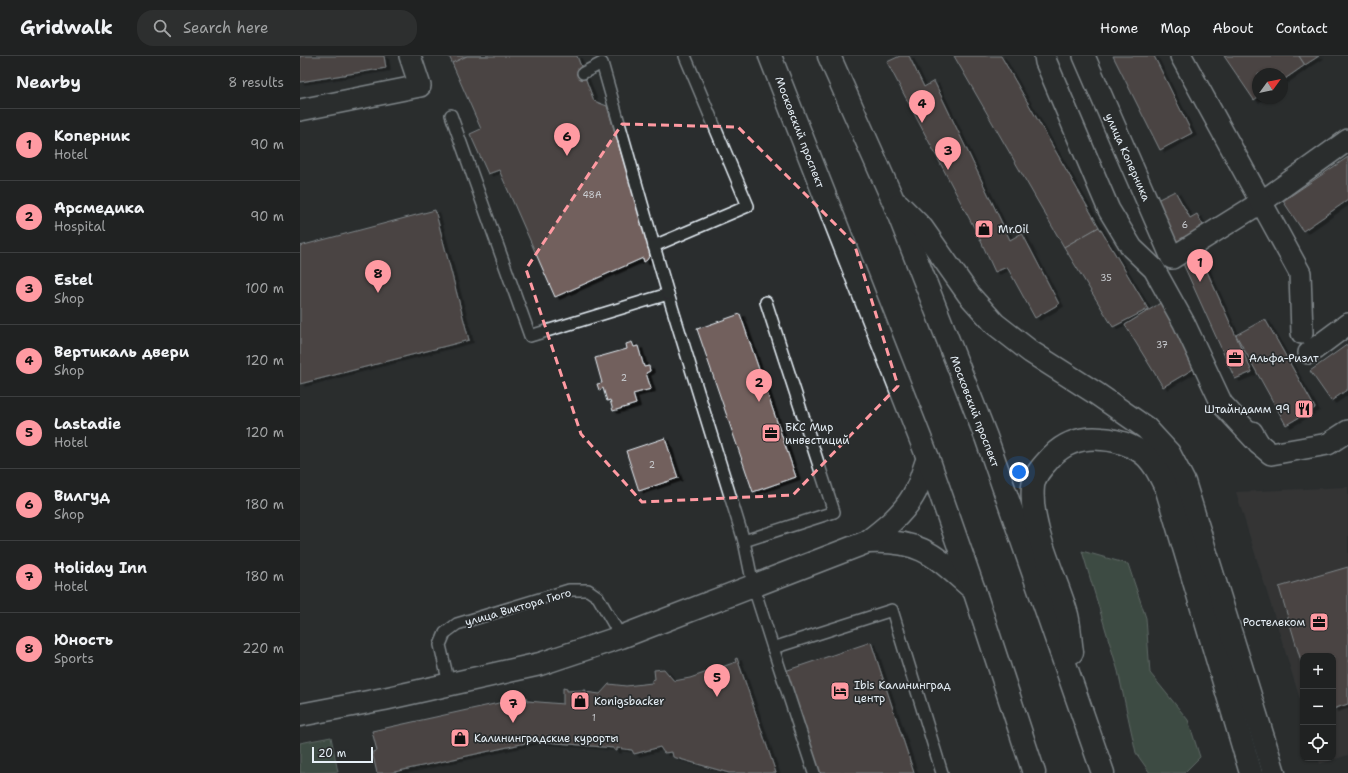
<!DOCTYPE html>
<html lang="en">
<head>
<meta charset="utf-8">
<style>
  body { margin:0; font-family:"Shantell Sans",sans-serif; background:#2d2f2f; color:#f1f3f6 }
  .controls { position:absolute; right:12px; bottom:12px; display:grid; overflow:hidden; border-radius:8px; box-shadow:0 1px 3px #0004 }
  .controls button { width:36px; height:36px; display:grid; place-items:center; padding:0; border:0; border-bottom:1px solid #3d3f40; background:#202222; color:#f1f3f6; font:20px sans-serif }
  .compass { position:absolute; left:952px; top:12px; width:36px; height:36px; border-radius:50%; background:#202222; box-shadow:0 1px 3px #0004; rotate:57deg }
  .scale { position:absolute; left:12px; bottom:10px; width:61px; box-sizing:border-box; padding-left:4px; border:2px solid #e8f1f8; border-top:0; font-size:11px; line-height:14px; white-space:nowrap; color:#e8f1f8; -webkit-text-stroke:3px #2a2d2e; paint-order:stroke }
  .you { position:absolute; left:719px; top:416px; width:14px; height:14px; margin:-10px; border:3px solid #fff; border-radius:50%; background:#1a73e8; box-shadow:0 0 0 6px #1a73e833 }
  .badge { display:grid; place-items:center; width:26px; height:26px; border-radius:50%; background:#ff9aa2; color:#111; font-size:13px; font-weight:700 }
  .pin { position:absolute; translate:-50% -33px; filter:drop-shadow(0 1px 2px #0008) }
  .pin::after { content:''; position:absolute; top:21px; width:14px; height:12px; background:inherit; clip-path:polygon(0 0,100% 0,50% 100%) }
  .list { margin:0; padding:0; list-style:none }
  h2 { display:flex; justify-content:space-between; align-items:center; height:52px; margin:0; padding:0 16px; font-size:17px }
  h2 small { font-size:13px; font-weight:400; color:#a2a4a5 }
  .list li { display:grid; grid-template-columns:26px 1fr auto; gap:12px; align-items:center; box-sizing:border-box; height:72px; padding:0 16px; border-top:1px solid #3d3f40 }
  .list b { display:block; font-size:15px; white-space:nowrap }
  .list p { margin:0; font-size:13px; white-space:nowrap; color:#a2a4a5 }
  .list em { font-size:13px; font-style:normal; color:#a2a4a5 }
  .icon { flex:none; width:22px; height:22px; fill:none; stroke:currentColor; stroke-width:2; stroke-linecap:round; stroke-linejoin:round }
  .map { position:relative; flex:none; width:1048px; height:717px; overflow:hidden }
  header { display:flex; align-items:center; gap:24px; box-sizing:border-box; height:56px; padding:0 20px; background:#202222; border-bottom:1px solid #3d3f40 }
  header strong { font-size:19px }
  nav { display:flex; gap:22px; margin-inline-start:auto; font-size:14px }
  .search { width:280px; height:36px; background:#2d2f2f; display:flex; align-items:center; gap:10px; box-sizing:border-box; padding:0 14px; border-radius:16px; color:#a2a4a5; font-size:15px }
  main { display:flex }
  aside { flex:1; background:#202222 }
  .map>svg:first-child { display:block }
  .built { fill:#403c3c }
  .green { fill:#566f5d; stroke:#9fb0aa }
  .building { fill:#72605d; stroke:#e8f1f8; filter:url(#shadow) }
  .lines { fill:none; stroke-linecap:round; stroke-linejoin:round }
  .lane-casing { stroke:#e8f1f8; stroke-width:14 }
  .street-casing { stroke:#e8f1f8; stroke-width:24 }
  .secondary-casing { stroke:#e8f1f8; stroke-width:25 }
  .primary-casing { stroke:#e8f1f8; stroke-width:25 }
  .lane { stroke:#2a2d2e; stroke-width:11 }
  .street { stroke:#2a2d2e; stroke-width:21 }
  .secondary { stroke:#2a2d2e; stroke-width:22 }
  .primary { stroke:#2a2d2e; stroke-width:22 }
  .marked { fill:none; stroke:#ff9aa2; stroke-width:3; stroke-dasharray:8 5; stroke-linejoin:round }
  .labels { text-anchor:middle; stroke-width:3.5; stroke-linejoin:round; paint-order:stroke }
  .number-label { font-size:9px; fill:#cacdd1 }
  .street-label { font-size:11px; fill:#e8f1f8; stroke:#2a2d2e }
  .poi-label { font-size:11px; fill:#e8f1f8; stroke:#2a2d2e; text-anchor:start }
</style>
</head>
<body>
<header>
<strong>Gridwalk</strong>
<div class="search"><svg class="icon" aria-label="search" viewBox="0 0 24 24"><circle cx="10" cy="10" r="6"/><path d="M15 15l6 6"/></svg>Search here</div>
<nav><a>Home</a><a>Map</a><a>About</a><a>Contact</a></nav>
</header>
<main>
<aside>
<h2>Nearby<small>8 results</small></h2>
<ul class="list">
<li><span class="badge">1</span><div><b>Коперник</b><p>Hotel</p></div><em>90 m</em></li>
<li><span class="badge">2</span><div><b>Арсмедика</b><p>Hospital</p></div><em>90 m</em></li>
<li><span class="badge">3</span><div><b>Estel</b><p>Shop</p></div><em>100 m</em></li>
<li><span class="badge">4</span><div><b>Вертикаль двери</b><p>Shop</p></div><em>120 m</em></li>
<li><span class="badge">5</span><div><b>Lastadie</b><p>Hotel</p></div><em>120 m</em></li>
<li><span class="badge">6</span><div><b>Вилгуд</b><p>Shop</p></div><em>180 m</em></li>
<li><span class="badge">7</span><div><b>Holiday Inn</b><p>Hotel</p></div><em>180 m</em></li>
<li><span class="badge">8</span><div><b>Юность</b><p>Sports</p></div><em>220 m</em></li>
</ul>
</aside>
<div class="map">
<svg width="1048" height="717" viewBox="0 0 1048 717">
  <defs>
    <filter id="shadow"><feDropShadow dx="4.5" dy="2.5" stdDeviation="0" flood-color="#0009"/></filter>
  </defs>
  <rect width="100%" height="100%" fill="#2a2d2e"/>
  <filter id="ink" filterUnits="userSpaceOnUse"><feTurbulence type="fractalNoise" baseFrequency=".025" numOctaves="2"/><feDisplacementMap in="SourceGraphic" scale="8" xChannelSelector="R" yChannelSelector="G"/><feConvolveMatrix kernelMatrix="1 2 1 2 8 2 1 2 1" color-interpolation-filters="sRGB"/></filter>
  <g filter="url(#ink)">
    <!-- built -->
    <path class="built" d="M1048,431V699L1020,708L1018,702H1033V600H1003V653L936,436Z"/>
    <!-- green -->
    <g class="green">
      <path d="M782,495L828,508L846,562L850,617L888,664L900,701L884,717H850L836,697L818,615Z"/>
      <path d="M31,681L38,716L0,717V687Z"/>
    </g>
    <!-- building -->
    <g class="building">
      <path d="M0,0H84L86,12L0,26Z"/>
      <path d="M149,0H189L156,15Z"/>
      <path d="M167,0H277L294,45L307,50L351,197L347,204L344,206L343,202L255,241L199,114L188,118L170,78L181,73L152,7Z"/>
      <path d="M600,0H609L624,31L634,25L710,184L722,177L759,248L735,262L707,211L695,216L679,181L587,6Z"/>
      <path d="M654,0H701L799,171L764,191Z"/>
      <path d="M813,0H854L892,77L860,94Z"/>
      <path d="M924,0H999L1005,9L982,25V18H958V41L954,44Z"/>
      <path d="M999,0H1019L1005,9Z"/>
      <path d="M1048,101V144L1003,175L983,145Z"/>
      <path d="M875,135L890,162L897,158L906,175L879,189L855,145Z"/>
      <path d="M135,154L169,284L0,328V190Z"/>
      <path d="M799,171L848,253L813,271L764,191Z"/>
      <path d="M897,193L952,316L935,323L880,201Z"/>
      <path d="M862,246L900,309L863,331L825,269Z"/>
      <path d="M440,258L496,421L453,436L397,273Z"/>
      <path d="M965,263L1015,352L986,369L936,279Z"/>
      <path d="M332,286L334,291L338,290L344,311L349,310L350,315L346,317L351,333L333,338L336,348L313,355L310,344L307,345L303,332L299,334L297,328L302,327L295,302L327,293L326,288Z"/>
      <path d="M1048,288V333L1031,345L1010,315Z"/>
      <path d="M365,382L378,422L339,435L326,395Z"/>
      <path d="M1048,511V648L1033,653V600H1003V612L979,531Z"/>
      <path d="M571,586L614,717H520L485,615Z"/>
      <path d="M437,602L476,717H429L373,701L372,696L364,697L360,691L334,698L332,694L317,692V695L314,694V692L235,685L90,717H77L72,696L77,695L72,675L226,641L227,645L263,648V632L267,633V635L286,634L285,636L300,638L309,628L326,630L352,627V624L355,623L354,614L364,613L374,625L390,622L436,606L435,603Z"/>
    </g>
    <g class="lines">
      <!-- lane casing -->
      <g class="lane-casing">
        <g id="lane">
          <path d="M283,17L302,7L354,190"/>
          <path d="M151,59L230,280L368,238L444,485L453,529L473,592L592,554L642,717"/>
          <path d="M368,238L354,190L448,150L385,0"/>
          <path d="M444,485L534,456L466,246"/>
          <path d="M473,592L514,717"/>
          <path d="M149,628L140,589L145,577L157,568L269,534H288L298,541L321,581"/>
        </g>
      </g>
      <!-- street casing -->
      <g class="street-casing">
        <g id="street">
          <path d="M745,0L746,6L809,154L832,192L854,213L884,267L922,348L959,388"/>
          <path d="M784,0L872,202L960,147L1048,84"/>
          <path d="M881,0L1000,217L1002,277"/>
          <path d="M0,54L120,30L110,0"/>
          <path d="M1009,297L1048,268"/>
          <path d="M952,376L959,388L971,398L1028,388L1048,375"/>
        </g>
      </g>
      <!-- secondary casing -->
      <g class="secondary-casing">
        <g id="secondary">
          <path d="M567,486C622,483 635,500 674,534"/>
          <path d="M0,659L84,643L240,608L321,581L567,486C584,473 602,459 613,440C620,429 623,414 628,402"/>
        </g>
      </g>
      <!-- primary casing -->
      <g class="primary-casing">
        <g id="primary">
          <path d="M470,0L628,402L674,534L734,717"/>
          <path d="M529,0L593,144L686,381L803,717"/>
          <path d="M599,149L622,172L669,239L695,268L731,296L797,338L846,372L869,397L884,426L974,717"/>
          <path d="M772,596C770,584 770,571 767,559C756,520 729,472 733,430C734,418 744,409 752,400C766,386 782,381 802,383C819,384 842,392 852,407C858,414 861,423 866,431L951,717"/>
        </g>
      </g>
      <!-- lane -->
      <use href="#lane" class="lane"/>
      <!-- street -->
      <use href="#street" class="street"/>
      <!-- secondary -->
      <use href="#secondary" class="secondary"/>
      <!-- primary -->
      <use href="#primary" class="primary"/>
    </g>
  </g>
  <!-- marked area -->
  <path d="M0 0H1048V717H0ZM322,68L438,71L554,187L598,330L493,439L342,446L281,378L226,213Z" fill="#2a2d2e" fill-opacity=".55" fill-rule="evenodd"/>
  <path class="marked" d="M322,68L438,71L554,187L598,330L493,439L342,446L281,378L226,213Z"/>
  <!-- icons -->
  <defs>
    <g id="shop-square" transform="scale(1)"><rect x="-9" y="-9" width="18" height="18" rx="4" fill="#ff9aa2" stroke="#2a2d2e"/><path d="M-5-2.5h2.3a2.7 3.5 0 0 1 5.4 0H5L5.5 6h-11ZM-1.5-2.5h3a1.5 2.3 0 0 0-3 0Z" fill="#111"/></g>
    <g id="office-square" transform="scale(1)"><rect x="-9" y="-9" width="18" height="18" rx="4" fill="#ff9aa2" stroke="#2a2d2e"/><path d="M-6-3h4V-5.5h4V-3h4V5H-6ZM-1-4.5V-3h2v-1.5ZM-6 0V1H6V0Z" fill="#111"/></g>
    <g id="restaurant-square" transform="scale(1)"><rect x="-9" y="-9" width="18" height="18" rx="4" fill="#ff9aa2" stroke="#2a2d2e"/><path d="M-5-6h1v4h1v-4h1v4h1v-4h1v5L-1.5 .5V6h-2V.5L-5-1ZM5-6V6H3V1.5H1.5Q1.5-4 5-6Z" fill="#111"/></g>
    <g id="hotel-square" transform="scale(1)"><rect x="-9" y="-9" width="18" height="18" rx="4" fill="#ff9aa2" stroke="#2a2d2e"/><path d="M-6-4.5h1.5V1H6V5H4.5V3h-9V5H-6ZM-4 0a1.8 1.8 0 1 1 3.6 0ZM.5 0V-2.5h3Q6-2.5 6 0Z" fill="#111"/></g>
  </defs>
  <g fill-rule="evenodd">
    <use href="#shop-square" x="684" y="173"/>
    <use href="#office-square" x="935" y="302"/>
    <use href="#restaurant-square" x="1004" y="353"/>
    <use href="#office-square" x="471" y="377"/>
    <use href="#office-square" x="1019" y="566"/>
    <use href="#hotel-square" x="540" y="635"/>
    <use href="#shop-square" x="280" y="645"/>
    <use href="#shop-square" x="160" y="682"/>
  </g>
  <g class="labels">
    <!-- number labels -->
    <g class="number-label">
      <text x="292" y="142">48А</text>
      <text x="885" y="172">6</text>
      <text x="806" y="225">35</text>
      <text x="862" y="292">37</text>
      <text x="324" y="325">2</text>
      <text x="352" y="412">2</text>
      <text x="294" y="665">1</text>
    </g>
    <!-- street labels -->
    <g class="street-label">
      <text transform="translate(500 76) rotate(69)" y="4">Московский проспект</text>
      <text transform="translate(828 101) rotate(66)" y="4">улица Коперника</text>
      <text transform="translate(675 355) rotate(69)" y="4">Московский проспект</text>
      <text transform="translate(218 551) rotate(-16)" y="4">улица Виктора Гюго</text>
    </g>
    <!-- poi labels -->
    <g class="poi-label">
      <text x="698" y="177">Mr.Oil</text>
      <text x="949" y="306">Альфа-Риэлт</text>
      <text x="990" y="357" text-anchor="end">Штайндамм 99</text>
      <text x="485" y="375">БКС Мир<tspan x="485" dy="13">инвестиций</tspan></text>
      <text x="1005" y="570" text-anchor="end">Ростелеком</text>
      <text x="554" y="633">Ibis Калининград<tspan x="554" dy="13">центр</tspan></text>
      <text x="294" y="649">Konigsbacker</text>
      <text x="174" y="686">Калининградские курорты</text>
    </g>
  </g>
</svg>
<div class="controls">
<button>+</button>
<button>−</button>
<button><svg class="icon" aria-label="locate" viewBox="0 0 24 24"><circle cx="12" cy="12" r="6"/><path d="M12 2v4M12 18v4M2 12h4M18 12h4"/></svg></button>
</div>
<svg class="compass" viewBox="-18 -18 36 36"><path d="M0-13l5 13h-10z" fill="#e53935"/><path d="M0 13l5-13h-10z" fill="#a2a4a5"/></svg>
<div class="scale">20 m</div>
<div class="you"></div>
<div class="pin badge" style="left:900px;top:226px">1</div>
<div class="pin badge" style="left:459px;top:346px">2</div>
<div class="pin badge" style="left:648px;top:114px">3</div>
<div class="pin badge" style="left:622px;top:67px">4</div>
<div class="pin badge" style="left:417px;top:641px">5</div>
<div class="pin badge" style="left:267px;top:100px">6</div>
<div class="pin badge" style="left:213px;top:667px">7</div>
<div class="pin badge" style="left:78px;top:237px">8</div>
</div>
</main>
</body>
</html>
